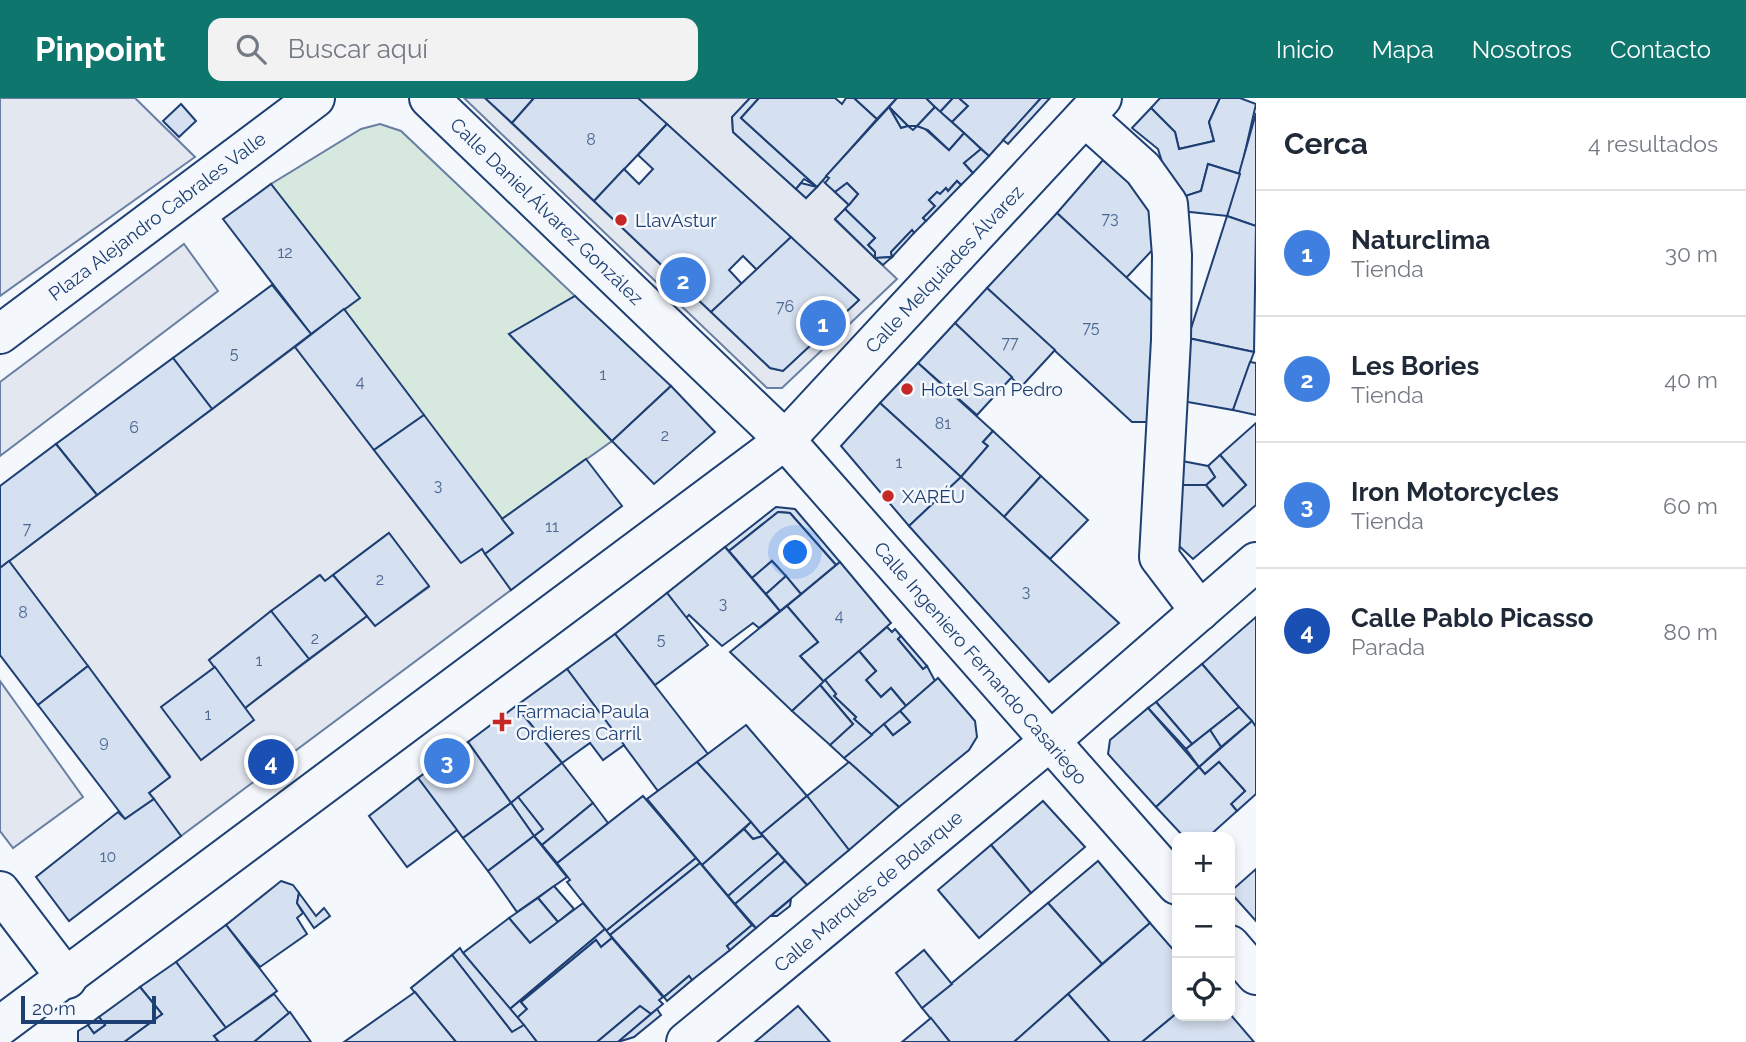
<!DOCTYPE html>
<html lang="es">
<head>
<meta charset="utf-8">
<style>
  body { margin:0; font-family:Raleway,sans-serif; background:#f2f2f3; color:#1f2937 }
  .controls { position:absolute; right:21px; bottom:21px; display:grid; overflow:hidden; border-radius:14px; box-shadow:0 4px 10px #0003 }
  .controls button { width:63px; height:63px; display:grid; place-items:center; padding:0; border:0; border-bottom:2px solid #e0e1e3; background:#fff; color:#1f2937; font:35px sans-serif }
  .scale { position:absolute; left:21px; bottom:18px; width:135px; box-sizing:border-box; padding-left:7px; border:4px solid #1d3f73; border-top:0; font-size:19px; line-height:24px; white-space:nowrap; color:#1d3f73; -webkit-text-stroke:5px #f4f7fb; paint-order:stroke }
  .you { position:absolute; left:796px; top:455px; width:24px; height:24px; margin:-18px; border:5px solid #fff; border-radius:50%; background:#1a73e8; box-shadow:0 0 0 10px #1a73e833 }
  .badge { display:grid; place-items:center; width:46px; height:46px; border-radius:50%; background:#0f766e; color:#fff; font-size:23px; font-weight:700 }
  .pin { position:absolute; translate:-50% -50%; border:4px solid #fff; box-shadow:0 2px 7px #0006 }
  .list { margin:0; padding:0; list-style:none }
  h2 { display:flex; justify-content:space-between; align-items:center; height:91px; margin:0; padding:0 28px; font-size:30px }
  h2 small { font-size:23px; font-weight:400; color:#747a83 }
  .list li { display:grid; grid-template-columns:46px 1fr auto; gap:21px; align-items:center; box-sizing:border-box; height:126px; padding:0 28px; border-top:2px solid #e0e1e3 }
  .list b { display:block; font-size:26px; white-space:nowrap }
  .list p { margin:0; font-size:23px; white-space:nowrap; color:#747a83 }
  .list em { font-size:23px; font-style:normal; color:#747a83 }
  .icon { flex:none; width:38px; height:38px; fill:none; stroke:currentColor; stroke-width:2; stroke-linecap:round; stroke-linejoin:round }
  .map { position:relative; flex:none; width:1256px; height:944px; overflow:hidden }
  header { display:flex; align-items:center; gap:42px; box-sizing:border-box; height:98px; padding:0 35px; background:#0f766e; color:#fff }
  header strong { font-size:33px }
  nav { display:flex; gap:38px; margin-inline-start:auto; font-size:24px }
  .search { width:490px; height:63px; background:#f2f2f3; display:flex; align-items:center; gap:18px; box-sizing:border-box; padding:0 24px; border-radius:14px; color:#747a83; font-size:26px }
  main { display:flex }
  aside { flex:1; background:#fff }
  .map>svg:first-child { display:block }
  .green { fill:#d7e8df; stroke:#687fa3; stroke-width:2 }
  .parking { fill:#e3e8f0; stroke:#687fa3; stroke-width:2; fill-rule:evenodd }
  .building { fill:#d5e0f0; stroke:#1d3f73; stroke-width:2 }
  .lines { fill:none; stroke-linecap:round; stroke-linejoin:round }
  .minor-casing { stroke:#1d3f73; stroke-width:42 }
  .minor { stroke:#f4f7fb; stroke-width:38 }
  .poi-dot { fill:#c62828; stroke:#f4f7fb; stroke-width:2.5 }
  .labels { text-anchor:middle; stroke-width:5; stroke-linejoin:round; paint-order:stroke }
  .number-label { font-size:16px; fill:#4b6792 }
  .street-label { font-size:19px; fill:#1d3f73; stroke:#f4f7fb }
  .poi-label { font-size:19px; fill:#1d3f73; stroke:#f4f7fb; text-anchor:start }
</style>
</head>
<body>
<header>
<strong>Pinpoint</strong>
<div class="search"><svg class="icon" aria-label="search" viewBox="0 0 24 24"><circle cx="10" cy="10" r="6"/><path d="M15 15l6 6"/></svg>Buscar aquí</div>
<nav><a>Inicio</a><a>Mapa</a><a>Nosotros</a><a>Contacto</a></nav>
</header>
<main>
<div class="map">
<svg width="1256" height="944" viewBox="0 0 1256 944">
  <rect width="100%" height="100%" fill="#f4f7fb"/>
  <!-- green -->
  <path class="green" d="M380,26L401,33L575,198L509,236L612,343L501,422L344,211L359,200L271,86L361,31Z"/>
  <!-- parking -->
  <g class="parking">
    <path d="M0,0H135L195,59L0,198Z"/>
    <path d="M464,0H485L770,270L783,273L859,202L638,0H750L732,19L733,34L806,100L822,82L835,94L849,107L835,122L897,181L782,290H767Z"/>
    <path d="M184,146L218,193L0,358V284Z"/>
    <path d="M295,249L460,464L482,451L511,492L181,738L149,695L170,678L9,463ZM389,435L429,489L375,528L367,518L245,610L209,562L319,477L325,483Z"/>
    <path d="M0,583L83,699L13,750L0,733Z"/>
  </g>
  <!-- building -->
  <g class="building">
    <path d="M485,0H534L512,25Z"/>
    <path d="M534,0H638L667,26L594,103L512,25Z"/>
    <path d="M750,0H759L741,20L817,89L804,81L796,91L733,34L732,19Z"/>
    <path d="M759,0H835L842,6L846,0H854L877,21L817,89L741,20Z"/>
    <path d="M854,0H897L877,21Z"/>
    <path d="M897,0H926L935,9L917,28H908L889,9Z"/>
    <path d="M926,0H953L940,14Z"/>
    <path d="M953,0H959L968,8L952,24L940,14Z"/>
    <path d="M959,0H1041L989,58L952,24L968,8Z"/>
    <path d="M1041,0H1050L1008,46L1003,42Z"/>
    <path d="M1160,0H1220L1209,24L1214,43L1179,51L1175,34L1151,10Z"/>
    <path d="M1220,0H1240L1256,6L1240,76L1208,66L1201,93L1174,102L1158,51L1132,30L1151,10L1175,34L1179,51L1214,43L1209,24Z"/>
    <path d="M181,6L196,23L179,39L163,23Z"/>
    <path d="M889,9L908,28L901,30Z"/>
    <path d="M889,9L901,30L908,28L913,32L917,28L924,30L949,52L964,35L981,51L964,65L973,75L961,87L957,83L948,93L946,90L940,96L937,94L929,102L935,108L923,120L926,123L914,135L912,132L891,154L892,159L875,160V154L868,147L875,140L845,111L858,96L847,85L835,94L825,85L829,80L826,78Z"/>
    <path d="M935,9L964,35L949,52L928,32L917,28Z"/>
    <path d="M1256,15V128L1227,118Z"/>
    <path d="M667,26L791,139L757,172L743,158L729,172L742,186L711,214L594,103L624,71L639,86L653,71L638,57Z"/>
    <path d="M981,51L989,58L973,75L964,65Z"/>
    <path d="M1103,62L1151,103L1158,146L1126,180L1057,115Z"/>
    <path d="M1208,66L1240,76L1227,118L1181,113L1179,100L1201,93Z"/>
    <path d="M957,83L961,87L926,123L923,120L935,108L929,102L937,94L940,96L946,90L948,93Z"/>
    <path d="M801,85L817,89L806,100L796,91Z"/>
    <path d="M847,85L858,96L849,107L835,94Z"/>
    <path d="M271,86L360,200L311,236L223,121Z"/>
    <path d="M845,111L875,140L868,147L875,154V160L835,121Z"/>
    <path d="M1057,115L1154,205L1153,324H1132L987,190Z"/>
    <path d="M1227,118L1256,128L1254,254L1188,240Z"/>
    <path d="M912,132L914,135L892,159L891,154Z"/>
    <path d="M791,139L859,202L783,273L770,270L711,214Z"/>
    <path d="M892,159L883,167L875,160Z"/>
    <path d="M272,187L311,236L212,311L173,260Z"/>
    <path d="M987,190L1055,252L1021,289L955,225Z"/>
    <path d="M575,198L671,288L612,343L509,236Z"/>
    <path d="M344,211L424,317L374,352L295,249Z"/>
    <path d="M955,225L1012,279L977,317L918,265Z"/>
    <path d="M1188,240L1254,254L1233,312L1182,303Z"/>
    <path d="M173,260L212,311L97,397L56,346Z"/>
    <path d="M1250,264L1256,265V317L1233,312Z"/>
    <path d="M918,265L993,333L983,344L988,348L961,379L880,305Z"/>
    <path d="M671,288L715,334L654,386L612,343Z"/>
    <path d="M880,305L961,379L909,428L841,348Z"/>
    <path d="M424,317L513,435L485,456L482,451L461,465L374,352Z"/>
    <path d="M1256,325V407L1193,461L1177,446L1180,387H1206L1223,408L1246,387L1220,357Z"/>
    <path d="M993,333L1041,378L1004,419L961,379L988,348L983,344Z"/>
    <path d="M56,346L97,397L0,470V388Z"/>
    <path d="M1220,357L1246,387L1223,408L1206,387L1215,379L1208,368Z"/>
    <path d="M586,361L622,408L511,492L485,456L513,435L502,421Z"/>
    <path d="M1182,363L1208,368L1215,379L1206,387H1180Z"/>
    <path d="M1041,378L1088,422L1050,461L1004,419Z"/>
    <path d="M961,379L1119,525L1049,584L909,428Z"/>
    <path d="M776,409L795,411L840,464L836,467L790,415L778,414L729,453L725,449Z"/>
    <path d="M778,414L790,415L836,467L801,496L772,463L752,480L729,453Z"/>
    <path d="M389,435L429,488L375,528L333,477Z"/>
    <path d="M725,449L780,513L759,530L753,525L722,548L689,517L686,520L667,495Z"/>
    <path d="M9,463L88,568L38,607L0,557V470Z"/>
    <path d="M772,463L786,478L766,496L752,480Z"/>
    <path d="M840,464L891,525L824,584L800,558L818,544L787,508Z"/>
    <path d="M320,477L325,483L333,477L367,518L309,561L271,513Z"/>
    <path d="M786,478L801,496L780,513L766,496Z"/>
    <path d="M667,495L708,547L655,587L615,536Z"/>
    <path d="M787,508L818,544L800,558L824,584L792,613L730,554Z"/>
    <path d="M271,513L309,561L245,610L209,562Z"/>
    <path d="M1256,519V629L1202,566Z"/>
    <path d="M887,529L892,534L895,531L901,538L898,541L923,571L927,568L935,583L906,608L891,590L881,599L866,582L876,573L859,553Z"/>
    <path d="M615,536L708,656L658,693L567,571Z"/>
    <path d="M901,538L927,568L923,571L898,541Z"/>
    <path d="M859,553L876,573L866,582L881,599L891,590L906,608L872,637L854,621L856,619L834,598L836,596L825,582Z"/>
    <path d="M1202,566L1239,609L1192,646L1156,604Z"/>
    <path d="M88,568L170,679L149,695L154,701L125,721L38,607Z"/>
    <path d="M215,569L254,622L201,662L161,609Z"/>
    <path d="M567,571L624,647L603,662L590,645L562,665L516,608Z"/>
    <path d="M938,580L975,623L977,639L969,652L899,709L844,660L884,626L893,637L910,624L900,613Z"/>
    <path d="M825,582L836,596L834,598L856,619L854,621L872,637L844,660L830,647L853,626L820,587Z"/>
    <path d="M820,587L853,626L830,647L792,613Z"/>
    <path d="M1156,604L1192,646L1186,651L1148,610Z"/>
    <path d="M516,608L562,665L511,705L468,644Z"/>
    <path d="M1239,609L1252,623L1221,649L1210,632Z"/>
    <path d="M1148,610L1199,669L1156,709L1108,656L1110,642Z"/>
    <path d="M900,613L910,624L893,637L884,626Z"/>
    <path d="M1252,623L1256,629V696L1237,713L1231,706L1245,693L1219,664L1205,676L1199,669Z"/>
    <path d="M746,627L807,698L761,736L697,664Z"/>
    <path d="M1210,632L1221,649L1199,669L1186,651Z"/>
    <path d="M468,644L511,705L463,740L418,680Z"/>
    <path d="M697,664L751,724L702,767L647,701Z"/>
    <path d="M849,664L899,709L849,752L807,698Z"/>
    <path d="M1219,664L1245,693L1231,706L1237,713L1208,739H1184L1156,709L1199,669L1205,676Z"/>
    <path d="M562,665L593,705L542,747L534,738L543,731L518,699Z"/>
    <path d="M418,680L457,732L407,769L369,718Z"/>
    <path d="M643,698L696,760L606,833L567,784L570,782L557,765Z"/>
    <path d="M807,698L849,752L807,787L761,736Z"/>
    <path d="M518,699L543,731L534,738L511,705Z"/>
    <path d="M154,701L181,738L69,823L36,779L118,714L125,721Z"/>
    <path d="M1043,703L1085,749L1031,795L991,747Z"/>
    <path d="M511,705L534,738L488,773L463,740Z"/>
    <path d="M593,705L608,725L557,765L542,747Z"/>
    <path d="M751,724L761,736L763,738L753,741L744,731Z"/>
    <path d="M744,731L753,741L763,738L778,755L728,798L702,767Z"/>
    <path d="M534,738L567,779L517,814L488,773Z"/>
    <path d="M991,747L1031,795L979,840L938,792Z"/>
    <path d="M778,755L785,763L735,806L728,798Z"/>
    <path d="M696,760L700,765L610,837L606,833Z"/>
    <path d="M785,763L807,787L756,830L735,806Z"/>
    <path d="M1098,763L1150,825L1102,866L1048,805Z"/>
    <path d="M700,765L752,827L727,848L730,852L692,882L689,878L664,899L610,837Z"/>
    <path d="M1256,771V823L1230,794Z"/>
    <path d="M281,783L293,787L299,795L297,805L303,815L297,820L307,836L260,869L226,827Z"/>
    <path d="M554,788L574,811L558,824L538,800Z"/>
    <path d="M299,795L316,818L324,810L330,818L314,830L297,805Z"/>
    <path d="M538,800L558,824L530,845L509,820Z"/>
    <path d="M791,801L790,808L777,818H771Z"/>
    <path d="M583,805L605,831L510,911L463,855L509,820L530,845Z"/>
    <path d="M1048,805L1102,866L1014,944H950L922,910Z"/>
    <path d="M1150,825L1177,856V915L1142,944H1110L1068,896Z"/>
    <path d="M226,827L277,893L226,930L176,864Z"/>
    <path d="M752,827L756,830L730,852L727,848Z"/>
    <path d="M605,831L612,840L601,849L596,842L521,904L527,911L517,920L510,911Z"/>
    <path d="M612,840L663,899L659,902L663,906L651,916L640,908L597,944H537L517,920L527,911L521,904L596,842L601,849Z"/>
    <path d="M460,850L463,855L524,927L512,934L452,857Z"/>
    <path d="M924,852L952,886L922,910L896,875Z"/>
    <path d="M452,857L512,934L524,927L537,944H456L411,890Z"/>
    <path d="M176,864L226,930L214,938L218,942L215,944H124L162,916L140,889Z"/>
    <path d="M689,878L692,882L667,903L664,899Z"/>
    <path d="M140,889L162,916L124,944H78V933L88,927L94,935L105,927L99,919Z"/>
    <path d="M415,894L456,944H344Z"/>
    <path d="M274,896L289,915L254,944H219L214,938Z"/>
    <path d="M1068,896L1110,944H1014Z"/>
    <path d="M640,908L651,916L618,944H597Z"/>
    <path d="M798,908L830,944H755Z"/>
    <path d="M657,911L661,917L634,939L618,944Z"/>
    <path d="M290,914L311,944H254L289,915Z"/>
    <path d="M1177,915V918L1230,916L1254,944H1142Z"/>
    <path d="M99,919L105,927L94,935L88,927Z"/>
    <path d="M931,920L950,944H902Z"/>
  </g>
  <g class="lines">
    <!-- minor casing -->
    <g class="minor-casing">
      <g id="minor">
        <path d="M429,0L785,342L1177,787"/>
        <path d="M1085,19L1143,71L1168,106L1172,157L1171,242L1159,459L1200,513"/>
        <path d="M0,236L315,0"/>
        <path d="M0,793L67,881"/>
        <path d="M1230,847L1256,877"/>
        <path d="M0,928L785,342L1102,0"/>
        <path d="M686,944L1050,643L1256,464"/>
      </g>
    </g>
    <!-- minor -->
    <use href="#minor" class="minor"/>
  </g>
  <!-- markers -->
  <g class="poi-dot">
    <circle cx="621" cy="122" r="7"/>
    <circle cx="907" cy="291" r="7"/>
    <circle cx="888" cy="398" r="7"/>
    <path d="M498.5 613.5h7v7h7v7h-7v7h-7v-7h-7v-7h7z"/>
  </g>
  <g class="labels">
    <!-- number labels -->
    <g class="number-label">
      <text x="591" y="47">8</text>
      <text x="1110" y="126">73</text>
      <text x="285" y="160">12</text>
      <text x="785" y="214">76</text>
      <text x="1091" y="235">75</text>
      <text x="1010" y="250">77</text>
      <text x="234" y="261">5</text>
      <text x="603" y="282">1</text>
      <text x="360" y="289">4</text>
      <text x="943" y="331">81</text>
      <text x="134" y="335">6</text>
      <text x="665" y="343">2</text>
      <text x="899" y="370">1</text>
      <text x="438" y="393">3</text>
      <text x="552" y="434">11</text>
      <text x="27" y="436">7</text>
      <text x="380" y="487">2</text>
      <text x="1026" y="499">3</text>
      <text x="723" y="511">3</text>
      <text x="23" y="520">8</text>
      <text x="839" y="523">4</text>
      <text x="315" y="546">2</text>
      <text x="661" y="547">5</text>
      <text x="259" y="568">1</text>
      <text x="208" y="622">1</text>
      <text x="104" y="649">9</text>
      <text x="108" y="764">10</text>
    </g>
    <!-- street labels -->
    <g class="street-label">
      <text transform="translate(547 113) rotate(44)" y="7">Calle Daniel Álvarez González</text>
      <text transform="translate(157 118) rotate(-37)" y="7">Plaza Alejandro Cabrales Valle</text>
      <text transform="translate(944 171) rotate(-47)" y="7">Calle Melquiades Álvarez</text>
      <text transform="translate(981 565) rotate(49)" y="7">Calle Ingeniero Fernando Casariego</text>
      <text transform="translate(868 793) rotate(-40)" y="7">Calle Marqués de Bolarque</text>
    </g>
    <!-- poi labels -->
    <g class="poi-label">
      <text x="635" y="129">LlavAstur</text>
      <text x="921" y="298">Hotel San Pedro</text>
      <text x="902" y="405">XARÉU</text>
      <text x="516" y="620">Farmacia Paula<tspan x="516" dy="22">Ordieres Carril</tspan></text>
    </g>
  </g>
</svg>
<div class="controls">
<button>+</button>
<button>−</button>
<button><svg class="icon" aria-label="locate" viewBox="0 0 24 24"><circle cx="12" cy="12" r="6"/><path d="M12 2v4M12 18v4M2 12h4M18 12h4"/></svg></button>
</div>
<div class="scale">20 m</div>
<div class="you"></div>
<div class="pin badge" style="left:823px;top:225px;background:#3f7fe0">1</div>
<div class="pin badge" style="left:683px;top:182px;background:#3f7fe0">2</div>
<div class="pin badge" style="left:447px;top:663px;background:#3f7fe0">3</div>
<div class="pin badge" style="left:271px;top:664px;background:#1a4fb4">4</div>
</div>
<aside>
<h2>Cerca<small>4 resultados</small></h2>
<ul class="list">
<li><span class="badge" style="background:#3f7fe0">1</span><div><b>Naturclima</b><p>Tienda</p></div><em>30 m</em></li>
<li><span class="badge" style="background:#3f7fe0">2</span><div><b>Les Bories</b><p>Tienda</p></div><em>40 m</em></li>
<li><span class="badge" style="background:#3f7fe0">3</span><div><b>Iron Motorcycles</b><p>Tienda</p></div><em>60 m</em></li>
<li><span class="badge" style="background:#1a4fb4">4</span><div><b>Calle Pablo Picasso</b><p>Parada</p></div><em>80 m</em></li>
</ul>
</aside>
</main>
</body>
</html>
